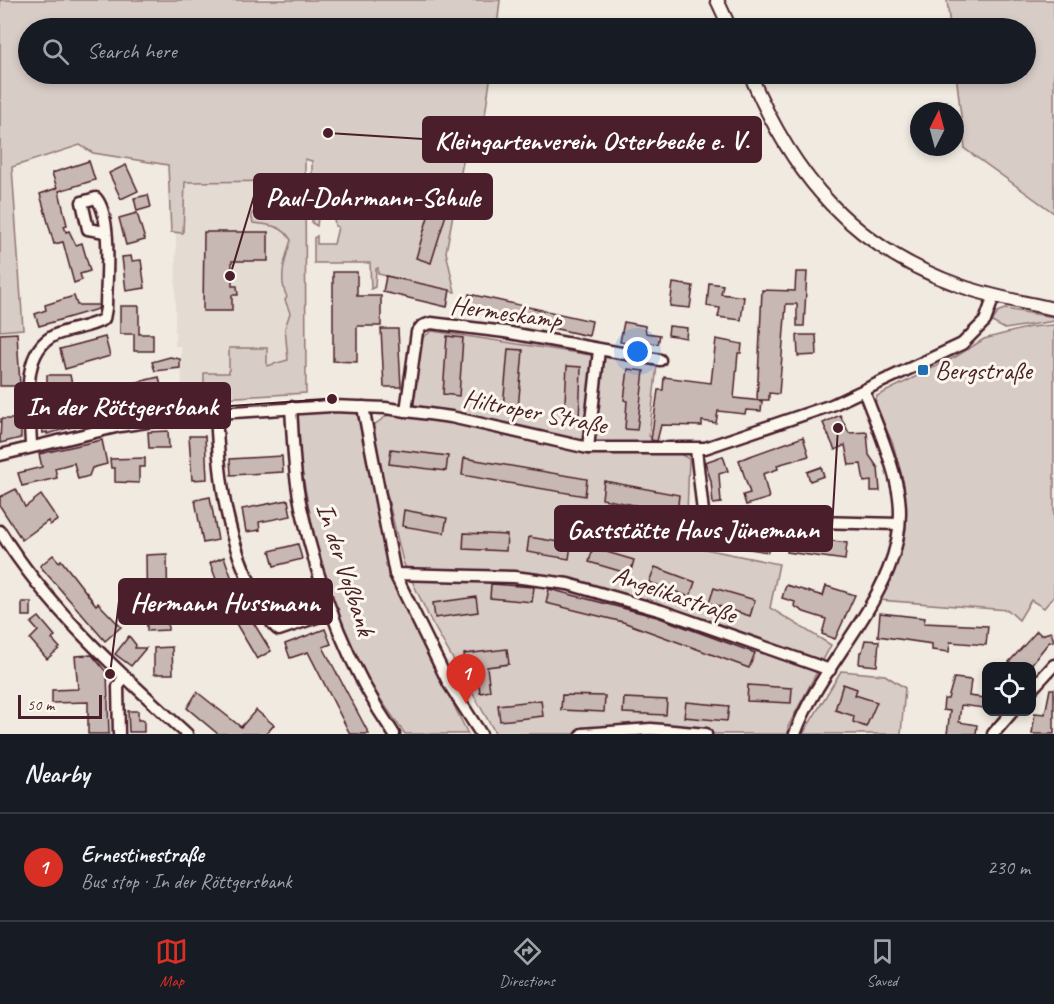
<!DOCTYPE html>
<html lang="en">
<head>
<meta charset="utf-8">
<style>
  body { margin:0; font-family:Caveat,sans-serif; background:#20242c; color:#f1f3f6 }
  .controls { position:absolute; right:18px; bottom:18px; display:grid; overflow:hidden; border-radius:12px; box-shadow:0 3px 9px #0003 }
  .controls button { width:54px; height:54px; display:grid; place-items:center; padding:0; border:0; border-bottom:2px solid #363941; background:#171b24; color:#f1f3f6; font:30px sans-serif }
  .compass { position:absolute; left:910px; top:102px; width:54px; height:54px; border-radius:50%; background:#171b24; box-shadow:0 3px 9px #0003; rotate:6deg }
  .scale { position:absolute; left:18px; bottom:15px; width:84px; box-sizing:border-box; padding-left:6px; border:3px solid #4a1f2b; border-top:0; font-size:16px; line-height:21px; white-space:nowrap; color:#4a1f2b; -webkit-text-stroke:4px #fbf7ec; paint-order:stroke }
  .you { position:absolute; left:638px; top:352px; width:21px; height:21px; margin:-15px; border:4px solid #fff; border-radius:50%; background:#1a73e8; box-shadow:0 0 0 9px #1a73e833 }
  .badge { display:grid; place-items:center; width:39px; height:39px; border-radius:50%; background:#d93025; color:#fff; font-size:20px; font-weight:700 }
  .pin { position:absolute; translate:-50% -50px; filter:drop-shadow(0 2px 3px #0008) }
  .pin::after { content:''; position:absolute; top:32px; width:21px; height:18px; background:inherit; clip-path:polygon(0 0,100% 0,50% 100%) }
  .list { margin:0; padding:0; list-style:none }
  h2 { display:flex; justify-content:space-between; align-items:center; height:78px; margin:0; padding:0 24px; font-size:26px }
  h2 small { font-size:20px; font-weight:400; color:#9ea1a6 }
  .list li { display:grid; grid-template-columns:39px 1fr auto; gap:18px; align-items:center; box-sizing:border-box; height:108px; padding:0 24px; border-top:2px solid #363941 }
  .list b { display:block; font-size:22px; white-space:nowrap }
  .list p { margin:0; font-size:20px; white-space:nowrap; color:#9ea1a6 }
  .list em { font-size:20px; font-style:normal; color:#9ea1a6 }
  .icon { flex:none; width:33px; height:33px; fill:none; stroke:currentColor; stroke-width:2; stroke-linecap:round; stroke-linejoin:round }
  .map { position:relative; flex:none; width:1054px; height:734px; overflow:hidden }
  .search { position:absolute; background:#171b24; box-shadow:0 3px 9px #0003; left:18px; right:18px; top:18px; height:66px; display:flex; align-items:center; gap:15px; box-sizing:border-box; padding:0 21px; border-radius:33px; color:#9ea1a6; font-size:22px }
  .sheet { height:186px; background:#171b24 }
  nav { display:flex; justify-content:space-around; align-items:center; box-sizing:border-box; height:84px; border-top:2px solid #363941; background:#171b24; font-size:16px; color:#9ea1a6 }
  nav a { display:grid; justify-items:center; gap:3px }
  nav .on { color:#d93025 }
  .map>svg:first-child { display:block }
  .built { fill:#e4dbd2 }
  .green { fill:#d8ccc6; stroke:#917678; stroke-width:1.5 }
  .building { fill:#c8b8b3; stroke:#4a1f2b; stroke-width:1.5 }
  .lines { fill:none; stroke-linecap:round; stroke-linejoin:round }
  .minor-casing { stroke:#4a1f2b; stroke-width:15 }
  .tertiary-casing { stroke:#4a1f2b; stroke-width:16 }
  .minor { stroke:#fbf7ec; stroke-width:10 }
  .tertiary { stroke:#fbf7ec; stroke-width:12 }
  .poi-dot { fill:#1f6fb2; stroke:#fbf7ec; stroke-width:2 }
  .labels { text-anchor:middle; stroke-width:6; stroke-linejoin:round; paint-order:stroke }
  .street-label { font-size:26px; fill:#4a1f2b; stroke:#fbf7ec }
  .poi-label { font-size:26px; fill:#4a1f2b; stroke:#fbf7ec; text-anchor:start }
  .leader { fill:none; stroke:#4a1f2b; stroke-width:2 }
  .callout-dot { fill:#4a1f2b; stroke:#fbf7ec; stroke-width:2 }
  .callout { fill:#4a1f2b; stroke:#4a1f2b; stroke-width:2 }
  .callout-label { font-size:27px; text-anchor:middle; font-weight:bold; fill:#fff }
</style>
</head>
<body>
<div class="map">
<svg width="1054" height="734" viewBox="0 0 1054 734">
  <rect width="100%" height="100%" fill="#f0eae0"/>
  <filter id="ink" filterUnits="userSpaceOnUse"><feTurbulence type="fractalNoise" baseFrequency=".0167" numOctaves="2"/><feDisplacementMap in="SourceGraphic" scale="12" xChannelSelector="R" yChannelSelector="G"/><feConvolveMatrix kernelMatrix="1 2 1 2 8 2 1 2 1" color-interpolation-filters="sRGB"/></filter>
  <g filter="url(#ink)">
    <!-- built -->
    <path class="built" d="M291,181L288,213L256,208L253,223L275,225L286,230L291,240L284,264L286,308L290,313L285,328L288,360L269,366L267,373H204V389L182,390L181,346H175L176,233H183L184,182Z"/>
    <!-- green -->
    <g class="green">
      <path d="M0,0H500L497,28H28V74H491L485,115L471,123L457,191L411,182L408,189L441,197L440,203L454,209L446,252L455,292L378,274V268L376,269L375,287L371,289L370,263H314V238L317,236V244H334L338,227L335,226L334,218H318L317,226L312,223V161L305,159L306,393L204,399V373H229V348H267V366L288,360L285,328L290,313L285,300L287,297C278,279 285,259 291,240C282,225 270,225 253,223L251,215L256,208L288,213L291,181L185,182L183,233L171,232L168,165L93,153L80,145L12,167L23,329L0,331Z"/>
      <path d="M947,0H1054V213L965,149L956,74H1026V28H950Z"/>
      <path d="M1005,309L1054,317V321L1005,329L992,322L999,311Z"/>
      <path d="M1054,325V596L1044,608L1031,600L1019,620L1008,610L879,600L900,555L906,518L904,484L893,444L875,404L877,396L957,356L984,339L1030,327Z"/>
      <path d="M432,331L657,365L649,436L689,459L687,515L680,544L779,564L770,608L831,645L788,727V734H496L431,621L403,562L371,427L415,396L422,338Z"/>
      <path d="M357,411L389,573L468,734H405C391,714 376,694 364,673C319,595 307,499 292,412Z"/>
      <path d="M841,671L885,675L905,688L901,734H803Z"/>
    </g>
    <!-- building -->
    <g class="building">
      <path d="M89,161L95,180L59,191L67,225L64,226L66,232L69,231L76,245L82,243L90,271L80,274L82,280L74,283L63,242L54,244L40,194L57,188L52,173Z"/>
      <path d="M126,165L138,191L121,199L109,173Z"/>
      <path d="M148,195L151,207L137,211L134,198Z"/>
      <path d="M432,203L448,208L431,263L416,258Z"/>
      <path d="M137,213L145,240L126,245L119,218Z"/>
      <path d="M204,232H268V261H232V286H237L238,295H232V311H203Z"/>
      <path d="M131,256L132,261L141,260L145,288L126,291L122,257Z"/>
      <path d="M333,272H357V296H381V326H357V362L333,361Z"/>
      <path d="M796,272H807L804,326H797V304H786L779,394L769,393V400H757L762,290L795,291Z"/>
      <path d="M386,276L450,290L447,307L383,292Z"/>
      <path d="M673,283L693,286L690,308L670,306Z"/>
      <path d="M709,283L723,285L721,294L744,297L741,320L718,317L720,308L707,306Z"/>
      <path d="M469,294L592,321L589,336L465,309Z"/>
      <path d="M74,296L77,305H99L98,309L39,326L35,314L46,310L45,305Z"/>
      <path d="M120,306H139V334H153V351H134V334H120Z"/>
      <path d="M624,322L645,326L646,333L660,335L658,344L644,342L641,346L620,342Z"/>
      <path d="M669,326L687,328L686,338L668,335Z"/>
      <path d="M381,329H398L401,387H384Z"/>
      <path d="M17,333L20,386H0V334Z"/>
      <path d="M797,335H816L817,355L798,356Z"/>
      <path d="M447,336L463,338L459,396L443,394Z"/>
      <path d="M105,337L110,356L65,369L60,349Z"/>
      <path d="M716,339L742,344L741,353H738L734,398L762,401L761,411L746,410L745,414L718,411L716,423L702,421V426L661,425L657,441L651,440L658,390H663L664,377L711,383Z"/>
      <path d="M508,349L523,350L518,410L503,408Z"/>
      <path d="M170,357L180,359V368L155,371L152,362Z"/>
      <path d="M567,366L581,367L579,421L564,419Z"/>
      <path d="M628,369L644,371L637,430L625,429L627,401L624,400Z"/>
      <path d="M47,375H70L73,389L42,396L39,386L47,385Z"/>
      <path d="M159,377L163,395L134,402L129,384Z"/>
      <path d="M108,394L111,408L102,410L104,418L47,434V432L43,433L40,418L53,415V413L101,402L99,396Z"/>
      <path d="M840,415L849,433L867,432L869,455L878,468L880,491H871V481L864,482L861,464L849,465L845,445L835,450L823,423Z"/>
      <path d="M1,419H21V438L0,443Z"/>
      <path d="M168,431L169,448H149L148,432Z"/>
      <path d="M189,436H205L207,479L192,480Z"/>
      <path d="M803,437L809,456L777,465L778,469L763,474L769,498L746,505L743,495L750,493L739,460Z"/>
      <path d="M102,440L107,464L92,468L89,476L78,479L74,463L55,468L57,478L22,486L18,473L42,467L39,454Z"/>
      <path d="M391,449L448,456L446,471L389,464Z"/>
      <path d="M282,456L283,472L231,475L230,459Z"/>
      <path d="M723,456L728,471L719,474L721,503L713,504L711,481L705,462Z"/>
      <path d="M145,458V467H139V483L115,482V468H111L110,459Z"/>
      <path d="M464,458L587,479L585,496L462,475Z"/>
      <path d="M821,467L824,476L810,481L807,472Z"/>
      <path d="M604,481L679,495L677,513L602,499Z"/>
      <path d="M16,489L25,507L41,495L58,520L50,525L48,521L22,540L0,506V497Z"/>
      <path d="M210,497L218,540L203,543L195,500Z"/>
      <path d="M288,500L291,516L259,522L260,530L246,532L242,509Z"/>
      <path d="M404,510L447,518L444,533L402,526Z"/>
      <path d="M721,526L770,535L768,552L719,544Z"/>
      <path d="M464,533L507,535L506,551L463,549Z"/>
      <path d="M789,535L847,543L845,560L787,552Z"/>
      <path d="M529,537L571,544L569,559L527,552Z"/>
      <path d="M298,544L302,559L274,566L270,551Z"/>
      <path d="M593,548L634,560L630,574L589,562Z"/>
      <path d="M167,554L168,630L147,631L146,555Z"/>
      <path d="M53,555L59,562L61,560L96,605L98,603L121,627L105,641L40,566Z"/>
      <path d="M224,557L239,598L225,603L210,563Z"/>
      <path d="M655,567L695,582L690,597L649,582Z"/>
      <path d="M491,584L534,587L532,602L490,598Z"/>
      <path d="M786,585L823,596L826,586L855,595L835,639L822,634L826,619L804,612L794,606L795,602L782,598Z"/>
      <path d="M714,588L755,600L750,616L709,603Z"/>
      <path d="M549,589L657,617L755,653L749,668L623,622L546,603Z"/>
      <path d="M476,597L478,612L435,618L433,603Z"/>
      <rect x="22" y="602" width="9" height="14"/>
      <path d="M880,613L925,618L924,623L988,626L986,645L950,642L949,652L932,650V644L878,636Z"/>
      <path d="M248,614L271,651L257,659L235,622Z"/>
      <path d="M39,617L55,636L52,639L60,648L47,659L30,639L38,631L31,623Z"/>
      <path d="M325,629L331,644L323,647L369,734H350L308,652L290,658L285,644Z"/>
      <path d="M1037,631L1041,635L1051,632L1054,641L1049,642L1030,666H1014L1009,662Z"/>
      <path d="M129,636L136,645L135,648H146L131,666L115,654Z"/>
      <path d="M865,640L879,641L877,666L859,664L860,652H862Z"/>
      <path d="M172,647L173,674H154V648Z"/>
      <path d="M507,649L509,664L487,667L490,691L480,693L477,668L466,670L464,654Z"/>
      <path d="M92,655L107,673L109,734H88V702L52,703V690L78,689L75,656Z"/>
      <path d="M954,678L971,680L969,696L985,698L984,708L961,705L959,722L977,725L976,734H947L950,711L943,710L944,699H948Z"/>
      <path d="M843,684L857,689L855,695L877,702L866,727L853,722L854,716L835,710Z"/>
      <path d="M748,685L792,688L791,703L747,701Z"/>
      <path d="M1050,689H1054V734H1032L1035,713L1045,714Z"/>
      <path d="M197,692L241,727L256,710L274,725L266,734H218L187,708Z"/>
      <path d="M562,695L605,696L604,712L561,710Z"/>
      <path d="M624,698L667,700L666,715L623,713Z"/>
      <path d="M541,700L543,716L500,721L498,705Z"/>
      <path d="M686,702L729,706L727,721L684,717Z"/>
      <path d="M128,711H138V720H144V732H129Z"/>
    </g>
    <g class="lines">
      <!-- minor casing -->
      <g class="minor-casing">
        <g id="minor">
          <path d="M291,407C293,440 294,475 301,507C318,586 348,667 394,734"/>
          <path d="M363,407L395,574L449,684L481,734"/>
          <path d="M406,411L417,332L422,326L431,323L505,332L660,360"/>
          <path d="M216,412C219,480 226,544 261,604C266,612 271,625 279,630L332,612"/>
          <path d="M31,447C31,413 17,353 55,335C71,328 89,328 104,319L106,308C106,281 113,218 96,198L82,202L88,229L105,232"/>
          <path d="M588,448L599,350"/>
          <path d="M696,449L703,512L706,516L773,521L899,524"/>
          <path d="M0,455L120,426L200,414L332,406L385,408L451,417L588,448H705L832,405L962,344L985,321L994,296"/>
          <path d="M0,531C49,610 120,673 187,734"/>
          <path d="M395,574L514,577L568,584L662,611L830,670"/>
          <path d="M1032,689L1054,665"/>
          <path d="M119,734L118,687L124,676"/>
          <path d="M582,734L651,729L706,734"/>
          <path d="M795,734C824,652 921,578 896,482C889,451 875,421 864,391"/>
          <path d="M993,734L1012,712"/>
        </g>
      </g>
      <!-- tertiary casing -->
      <g class="tertiary-casing">
        <g id="tertiary">
          <path d="M717,0L730,28"/>
          <path d="M750,74C793,177 853,248 961,286C991,297 1023,302 1054,309"/>
        </g>
      </g>
      <!-- minor -->
      <use href="#minor" class="minor"/>
      <!-- tertiary -->
      <use href="#tertiary" class="tertiary"/>
    </g>
  </g>
  <!-- markers -->
  <rect class="poi-dot" x="917" y="364" width="12" height="12" rx="3"/>
  <g class="labels">
    <!-- street labels -->
    <g class="street-label">
      <text transform="translate(506 312) rotate(8)" y="9">Hermeskamp</text>
      <text transform="translate(535 411) rotate(11)" y="9">Hiltroper Straße</text>
      <text transform="translate(346 569) rotate(72)" y="9">In der Voßbank</text>
      <text transform="translate(675 594) rotate(19)" y="9">Angelikastraße</text>
    </g>
    <!-- poi labels -->
    <g class="poi-label">
      <text x="935" y="379">Bergstraße</text>
    </g>
  </g>
  <!-- callouts -->
  <path class="leader" d="M328 133L423 139M230 276L254 196M332 399L230 406M838 428L832 528M110 674L119 601"/>
  <g class="callout-dot">
    <circle cx="328" cy="133" r="6"/>
    <circle cx="230" cy="276" r="6"/>
    <circle cx="332" cy="399" r="6"/>
    <circle cx="838" cy="428" r="6"/>
    <circle cx="110" cy="674" r="6"/>
  </g>
  <g class="callout">
    <rect x="423" y="117" width="338" height="45" rx="6"/>
    <rect x="254" y="174" width="238" height="45" rx="6"/>
    <rect x="15" y="383" width="215" height="45" rx="6"/>
    <rect x="555" y="506" width="277" height="45" rx="6"/>
    <rect x="119" y="579" width="213" height="45" rx="6"/>
  </g>
  <g class="callout-label">
    <text x="592" y="149">Kleingartenverein Osterbecke e. V.</text>
    <text x="373" y="206">Paul-Dohrmann-Schule</text>
    <text x="122" y="415">In der Röttgersbank</text>
    <text x="693" y="538">Gaststätte Haus Jünemann</text>
    <text x="225" y="611">Hermann Hussmann</text>
  </g>
</svg>
<div class="controls">
<button><svg class="icon" aria-label="locate" viewBox="0 0 24 24"><circle cx="12" cy="12" r="6"/><path d="M12 2v4M12 18v4M2 12h4M18 12h4"/></svg></button>
</div>
<svg class="compass" viewBox="-18 -18 36 36"><path d="M0-13l5 13h-10z" fill="#e53935"/><path d="M0 13l5-13h-10z" fill="#9ea1a6"/></svg>
<div class="scale">50 m</div>
<div class="you"></div>
<div class="pin badge" style="left:466px;top:704px">1</div>
<div class="search"><svg class="icon" aria-label="search" viewBox="0 0 24 24"><circle cx="10" cy="10" r="6"/><path d="M15 15l6 6"/></svg>Search here</div>
</div>
<section class="sheet">
<h2>Nearby<small></small></h2>
<ul class="list">
<li><span class="badge">1</span><div><b>Ernestinestraße</b><p>Bus stop · In der Röttgersbank</p></div><em>230 m</em></li>
</ul>
</section>
<nav>
<a class="on"><svg class="icon" aria-label="map" viewBox="0 0 24 24"><path d="M3 6l6-2 6 2 6-2v14l-6 2-6-2-6 2zM9 4v14M15 6v14"/></svg>Map</a>
<a><svg class="icon" aria-label="directions" viewBox="0 0 24 24"><path d="M12 3l9 9-9 9-9-9zM9 14v-3h6M13 9l2 2-2 2"/></svg>Directions</a>
<a><svg class="icon" aria-label="saved" viewBox="0 0 24 24"><path d="M7 4h10v16l-5-4-5 4z"/></svg>Saved</a>
</nav>
</body>
</html>
